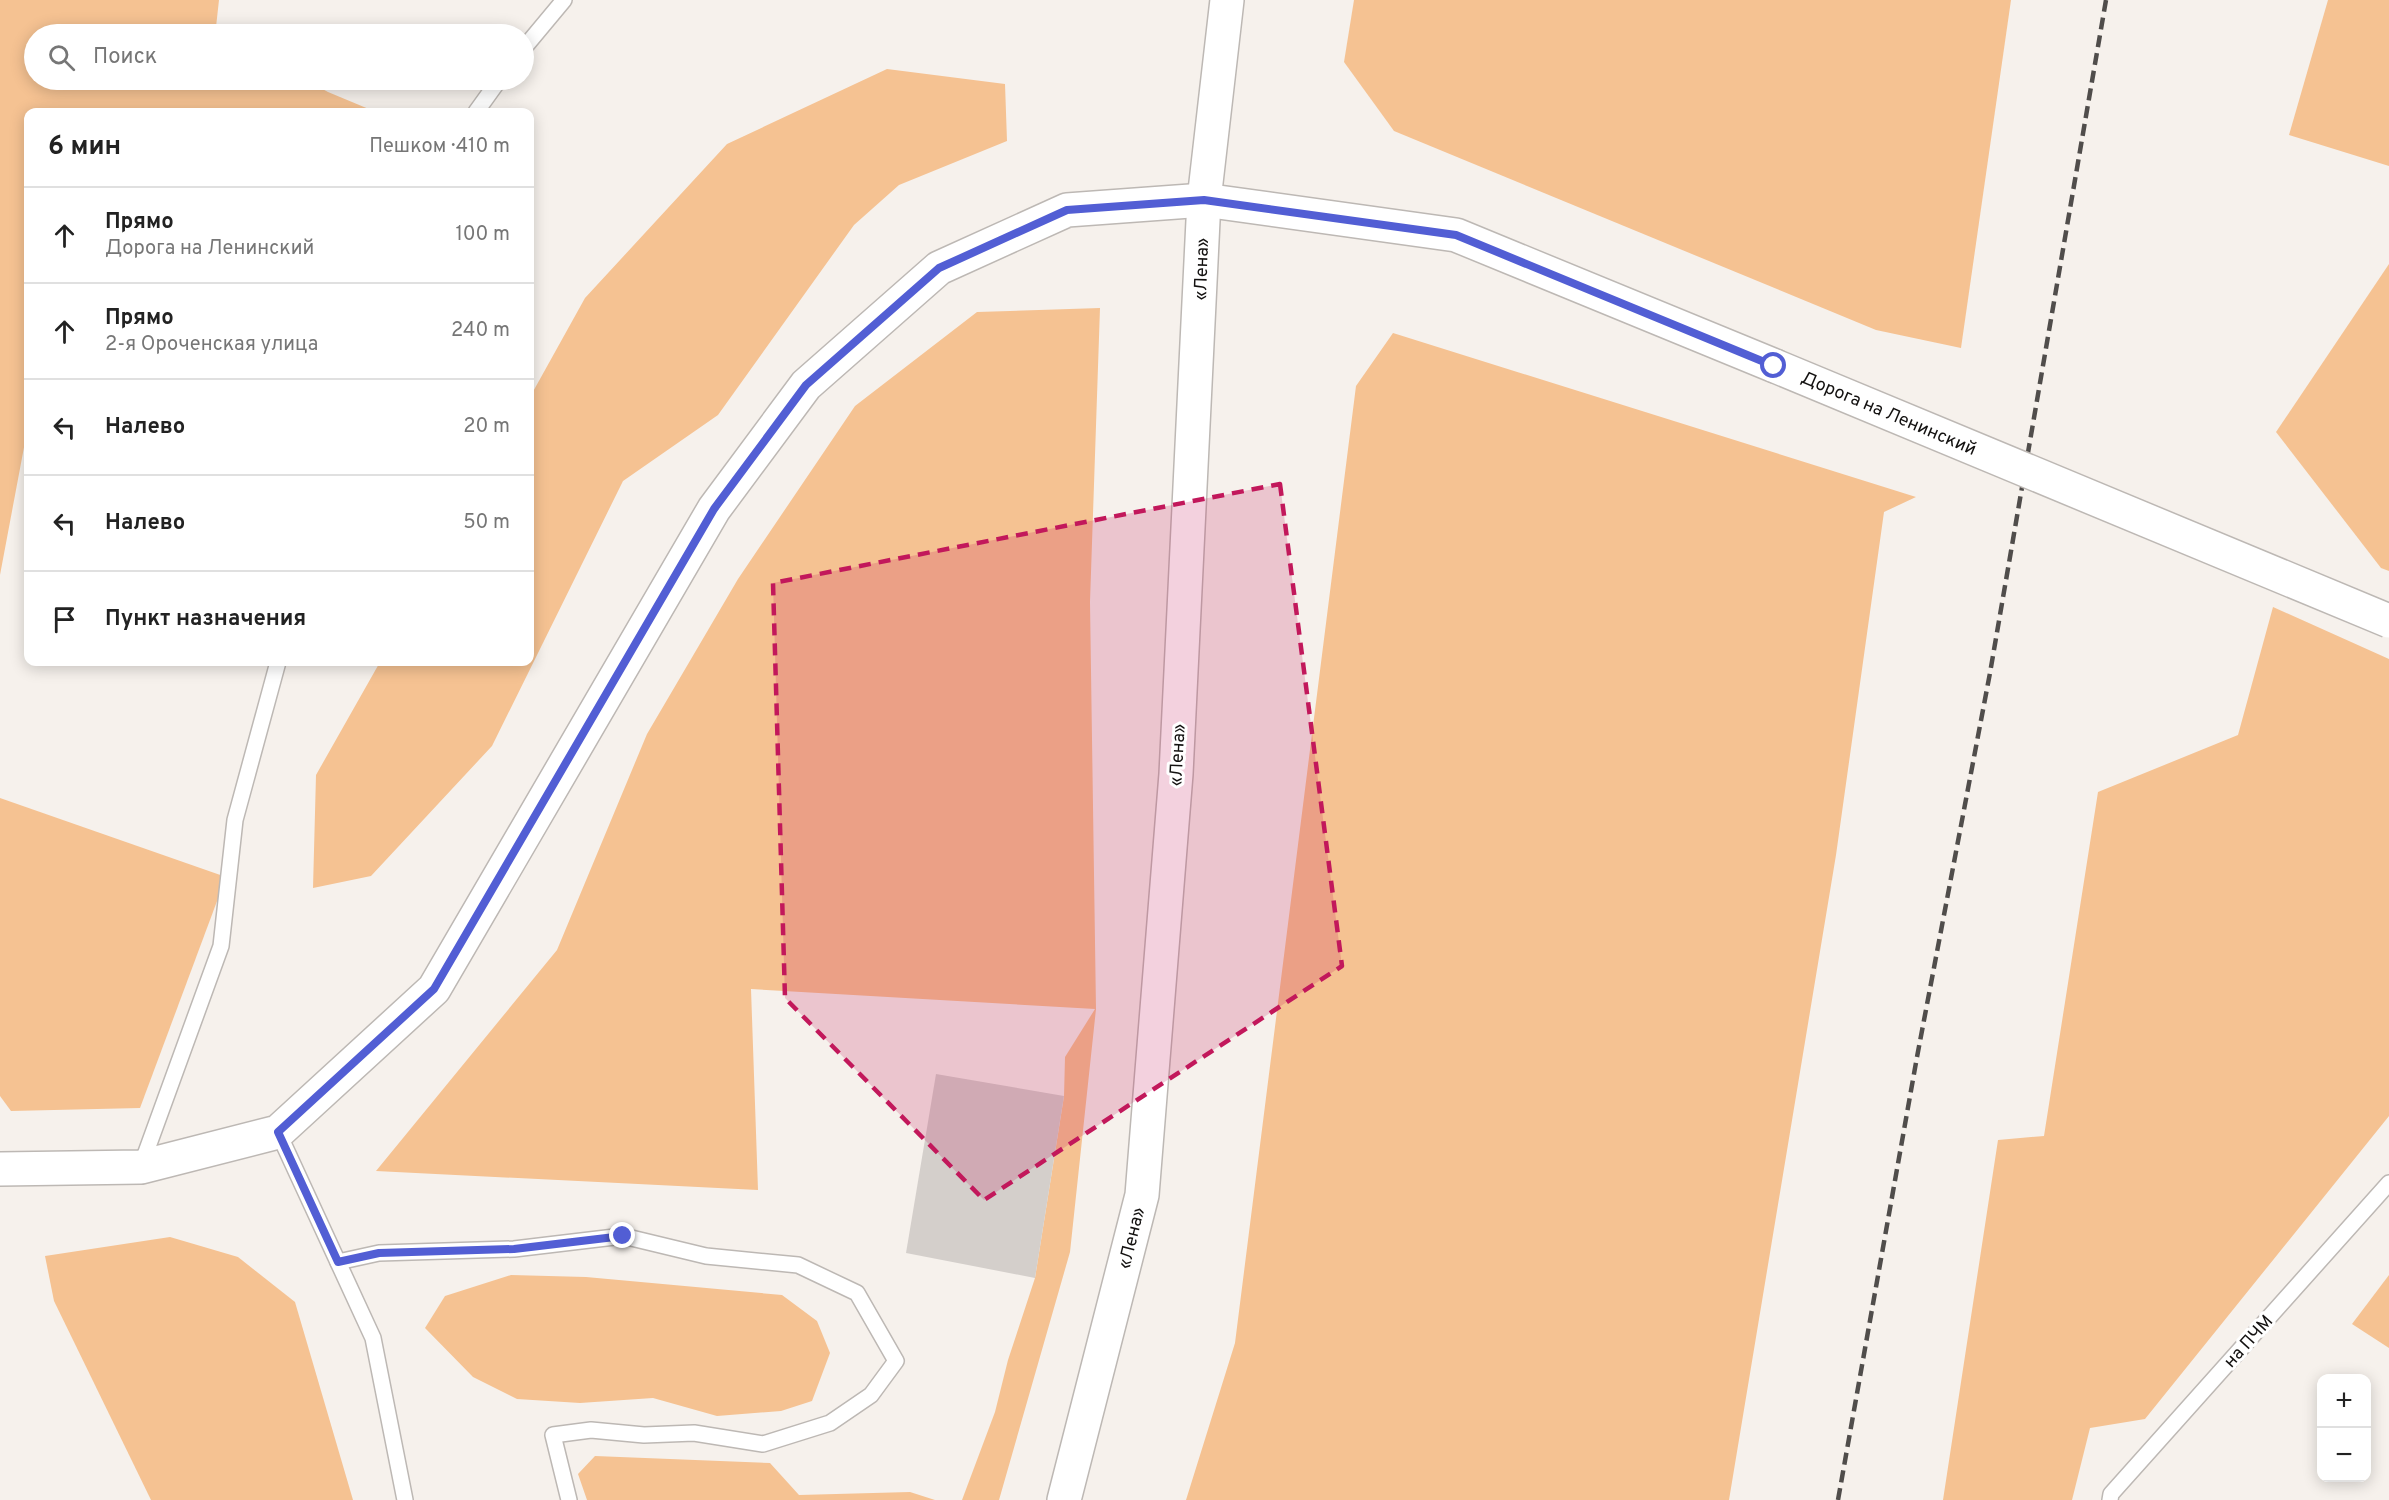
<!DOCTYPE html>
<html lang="ru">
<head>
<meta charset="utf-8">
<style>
  body { margin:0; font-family:Overpass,sans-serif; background:#f6f6f6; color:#222 }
  .controls { position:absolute; right:18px; bottom:18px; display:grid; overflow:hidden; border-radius:12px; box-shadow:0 3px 15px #0003 }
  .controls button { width:54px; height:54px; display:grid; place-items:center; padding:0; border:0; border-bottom:2px solid #e0e0e0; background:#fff; color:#222; font:30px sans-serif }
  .stop { position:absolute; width:18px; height:18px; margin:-14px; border:4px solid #525ed4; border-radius:50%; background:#fff }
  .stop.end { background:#525ed4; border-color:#fff; box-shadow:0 2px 6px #0008 }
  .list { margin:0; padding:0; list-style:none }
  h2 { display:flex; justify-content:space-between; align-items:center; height:78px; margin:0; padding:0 24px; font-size:26px }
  h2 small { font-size:20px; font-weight:400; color:#767676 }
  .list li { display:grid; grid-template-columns:39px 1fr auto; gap:18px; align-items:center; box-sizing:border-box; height:96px; padding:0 24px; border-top:2px solid #e0e0e0 }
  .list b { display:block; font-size:22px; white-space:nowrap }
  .list p { margin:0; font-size:20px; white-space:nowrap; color:#767676 }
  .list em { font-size:20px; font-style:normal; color:#767676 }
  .icon { flex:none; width:33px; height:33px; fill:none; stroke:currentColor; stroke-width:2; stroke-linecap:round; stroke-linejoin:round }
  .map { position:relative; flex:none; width:2389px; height:1500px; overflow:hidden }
  .search { position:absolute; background:#fff; box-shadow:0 3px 15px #0003; left:24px; top:24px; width:510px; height:66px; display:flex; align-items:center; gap:15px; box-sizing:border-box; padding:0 21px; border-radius:33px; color:#767676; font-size:22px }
  .panel { position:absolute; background:#fff; box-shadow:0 3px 15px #0003; left:24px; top:108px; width:510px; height:558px; border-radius:12px }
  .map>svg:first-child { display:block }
  .green { fill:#f5c292 }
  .building { fill:#d4cfcb }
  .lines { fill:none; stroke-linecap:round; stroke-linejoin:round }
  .service-casing { stroke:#bdb8b4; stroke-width:18 }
  .tertiary-casing { stroke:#bdb8b4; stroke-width:36 }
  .primary-casing { stroke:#bdb8b4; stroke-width:36 }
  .trunk-casing { stroke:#bdb8b4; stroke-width:36 }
  .service { stroke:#fff; stroke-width:15 }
  .tertiary { stroke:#fff; stroke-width:33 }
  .primary { stroke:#fff; stroke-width:33 }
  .trunk { stroke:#fff; stroke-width:33 }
  .rail { stroke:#504d4b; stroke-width:4.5; stroke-dasharray:12 6; stroke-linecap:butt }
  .tertiary-bridge-casing { stroke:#bdb8b4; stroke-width:36; stroke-linecap:butt }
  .tertiary-bridge { stroke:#fff; stroke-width:33 }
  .route { stroke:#525ed4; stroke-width:8 }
  .marked { fill:#c2185b; fill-opacity:0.2; stroke:#c2185b; stroke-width:4.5; stroke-dasharray:12 8; stroke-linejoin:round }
  .labels { text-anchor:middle; stroke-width:6; stroke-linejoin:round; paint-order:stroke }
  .street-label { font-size:18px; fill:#131110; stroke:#fff }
</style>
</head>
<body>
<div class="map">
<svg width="2389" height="1500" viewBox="0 0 2389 1500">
  <rect width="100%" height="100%" fill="#f6f1ec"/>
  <!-- green -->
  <g class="green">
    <path d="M0,0H219L216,27L228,34H34V80H306L328,92L376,112H28V426L0,575Z"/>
    <path d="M1354,0H2011L1961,348L1876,330L1394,131L1344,62Z"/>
    <path d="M2328,0H2389V166L2289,135Z"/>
    <path d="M887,69L1005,84L1007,141L899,185L854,225L718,415L623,481L492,746L371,876L313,888L316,775L380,662H530V397L585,298L727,144Z"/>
    <path d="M2389,264V571L2381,568L2276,432Z"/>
    <path d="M1100,308L1090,602L1096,1009L1070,1252L999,1500H962L995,1412L1008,1360L1035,1278L1064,1096L1065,1057L1095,1009L751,989L758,1190L376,1171L557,950L647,734L738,579L855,406L977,312Z"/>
    <path d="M1393,333L1916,497L1884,512L1836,855L1729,1500H1186L1235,1343L1356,386Z"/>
    <path d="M2273,607L2389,659V1116L2145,1419L2090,1428L2072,1500H1943L1998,1140L2044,1136L2098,792L2238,735Z"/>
    <path d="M0,798L226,877L140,1108L11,1111L0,1096Z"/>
    <path d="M170,1237L238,1257L295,1302L353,1500H151L54,1301L45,1256Z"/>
    <path d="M511,1275L586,1277L782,1295L817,1321L830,1353L812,1401L781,1411L717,1416L653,1398L580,1403L517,1399L473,1377L425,1328L445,1296Z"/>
    <path d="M2389,1275V1348L2352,1324Z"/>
    <path d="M595,1456L770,1463L799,1495L910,1492L935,1500H587L578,1474Z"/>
  </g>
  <!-- building -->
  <path class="building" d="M936,1074L1064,1096L1035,1278L906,1253Z"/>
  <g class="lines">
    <!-- service casing -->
    <g class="service-casing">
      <g id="service">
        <path d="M524,48L564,0"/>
        <path d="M476,112L499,80"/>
        <path d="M278,1132L373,1338L405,1500"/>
        <path d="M141,1166L221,946L235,820L278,662"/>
        <path d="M338,1262L379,1253L514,1249L623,1236L706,1256L798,1265L857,1293L896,1361L871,1395L830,1423L763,1444L694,1433L644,1435L591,1430L553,1435L569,1500"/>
        <path d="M2110,1500L2111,1494L2389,1183"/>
      </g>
    </g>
    <!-- tertiary casing -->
    <g class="tertiary-casing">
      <path id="tertiary" d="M1204,200L1456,235L1775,366"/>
    </g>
    <!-- primary casing -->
    <g class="primary-casing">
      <path id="primary" d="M0,1169L141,1167L278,1132L434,989L714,509L806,385L939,268L1067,210L1204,200"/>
    </g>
    <!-- trunk casing -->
    <g class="trunk-casing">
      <path id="trunk" d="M1064,1500L1142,1195L1176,774L1204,200L1227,0"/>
    </g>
    <!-- service -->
    <use href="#service" class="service"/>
    <!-- tertiary -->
    <use href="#tertiary" class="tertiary"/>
    <!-- primary -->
    <use href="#primary" class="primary"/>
    <!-- trunk -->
    <use href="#trunk" class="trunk"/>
    <!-- rail -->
    <path class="rail" d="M1838,1500L1917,1057L1990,673L2106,0"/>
    <!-- tertiary-bridge casing -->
    <g class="tertiary-bridge-casing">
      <path id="tertiary-bridge" d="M1775,366L2389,621"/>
    </g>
    <!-- tertiary-bridge -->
    <use href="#tertiary-bridge" class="tertiary-bridge"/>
  </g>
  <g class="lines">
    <!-- route -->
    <path class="route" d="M623,1236L514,1249L379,1253L338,1262L278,1132L434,989L714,509L806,385L939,268L1067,210L1204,200L1456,235L1774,366"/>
  </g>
  <!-- marked area -->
  <path class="marked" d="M1280,484L1342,966L984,1200L785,998L773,583Z"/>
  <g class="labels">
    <!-- street labels -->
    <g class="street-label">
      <text transform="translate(1201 269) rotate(-88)" y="6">«Лена»</text>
      <text transform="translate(1889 413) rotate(23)" y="6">Дорога на Ленинский</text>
      <text transform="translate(1177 755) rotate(-87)" y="6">«Лена»</text>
      <text transform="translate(1131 1238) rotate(-76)" y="6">«Лена»</text>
      <text transform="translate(2248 1341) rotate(-48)" y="6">на ПЧМ</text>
    </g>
  </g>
</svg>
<div class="controls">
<button>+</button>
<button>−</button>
</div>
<div class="stop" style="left:1774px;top:366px"></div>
<div class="stop end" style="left:623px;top:1236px"></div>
<div class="search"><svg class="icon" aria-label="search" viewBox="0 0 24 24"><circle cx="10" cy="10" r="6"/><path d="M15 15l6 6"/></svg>Поиск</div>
<section class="panel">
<h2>6 мин<small>Пешком · 410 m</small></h2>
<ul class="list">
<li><svg class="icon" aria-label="ahead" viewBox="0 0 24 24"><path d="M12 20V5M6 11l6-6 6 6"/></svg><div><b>Прямо</b><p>Дорога на Ленинский</p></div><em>100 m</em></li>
<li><svg class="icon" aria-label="ahead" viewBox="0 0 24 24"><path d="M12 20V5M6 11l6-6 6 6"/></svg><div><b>Прямо</b><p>2-я Ороченская улица</p></div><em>240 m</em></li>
<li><svg class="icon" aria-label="left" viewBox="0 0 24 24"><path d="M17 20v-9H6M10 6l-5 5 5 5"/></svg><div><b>Налево</b></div><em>20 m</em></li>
<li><svg class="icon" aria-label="left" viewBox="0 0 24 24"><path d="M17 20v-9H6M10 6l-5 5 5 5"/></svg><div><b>Налево</b></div><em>50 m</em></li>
<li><svg class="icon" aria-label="arrive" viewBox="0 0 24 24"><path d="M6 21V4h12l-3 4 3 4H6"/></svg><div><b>Пункт назначения</b></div></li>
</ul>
</section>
</div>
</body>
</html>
